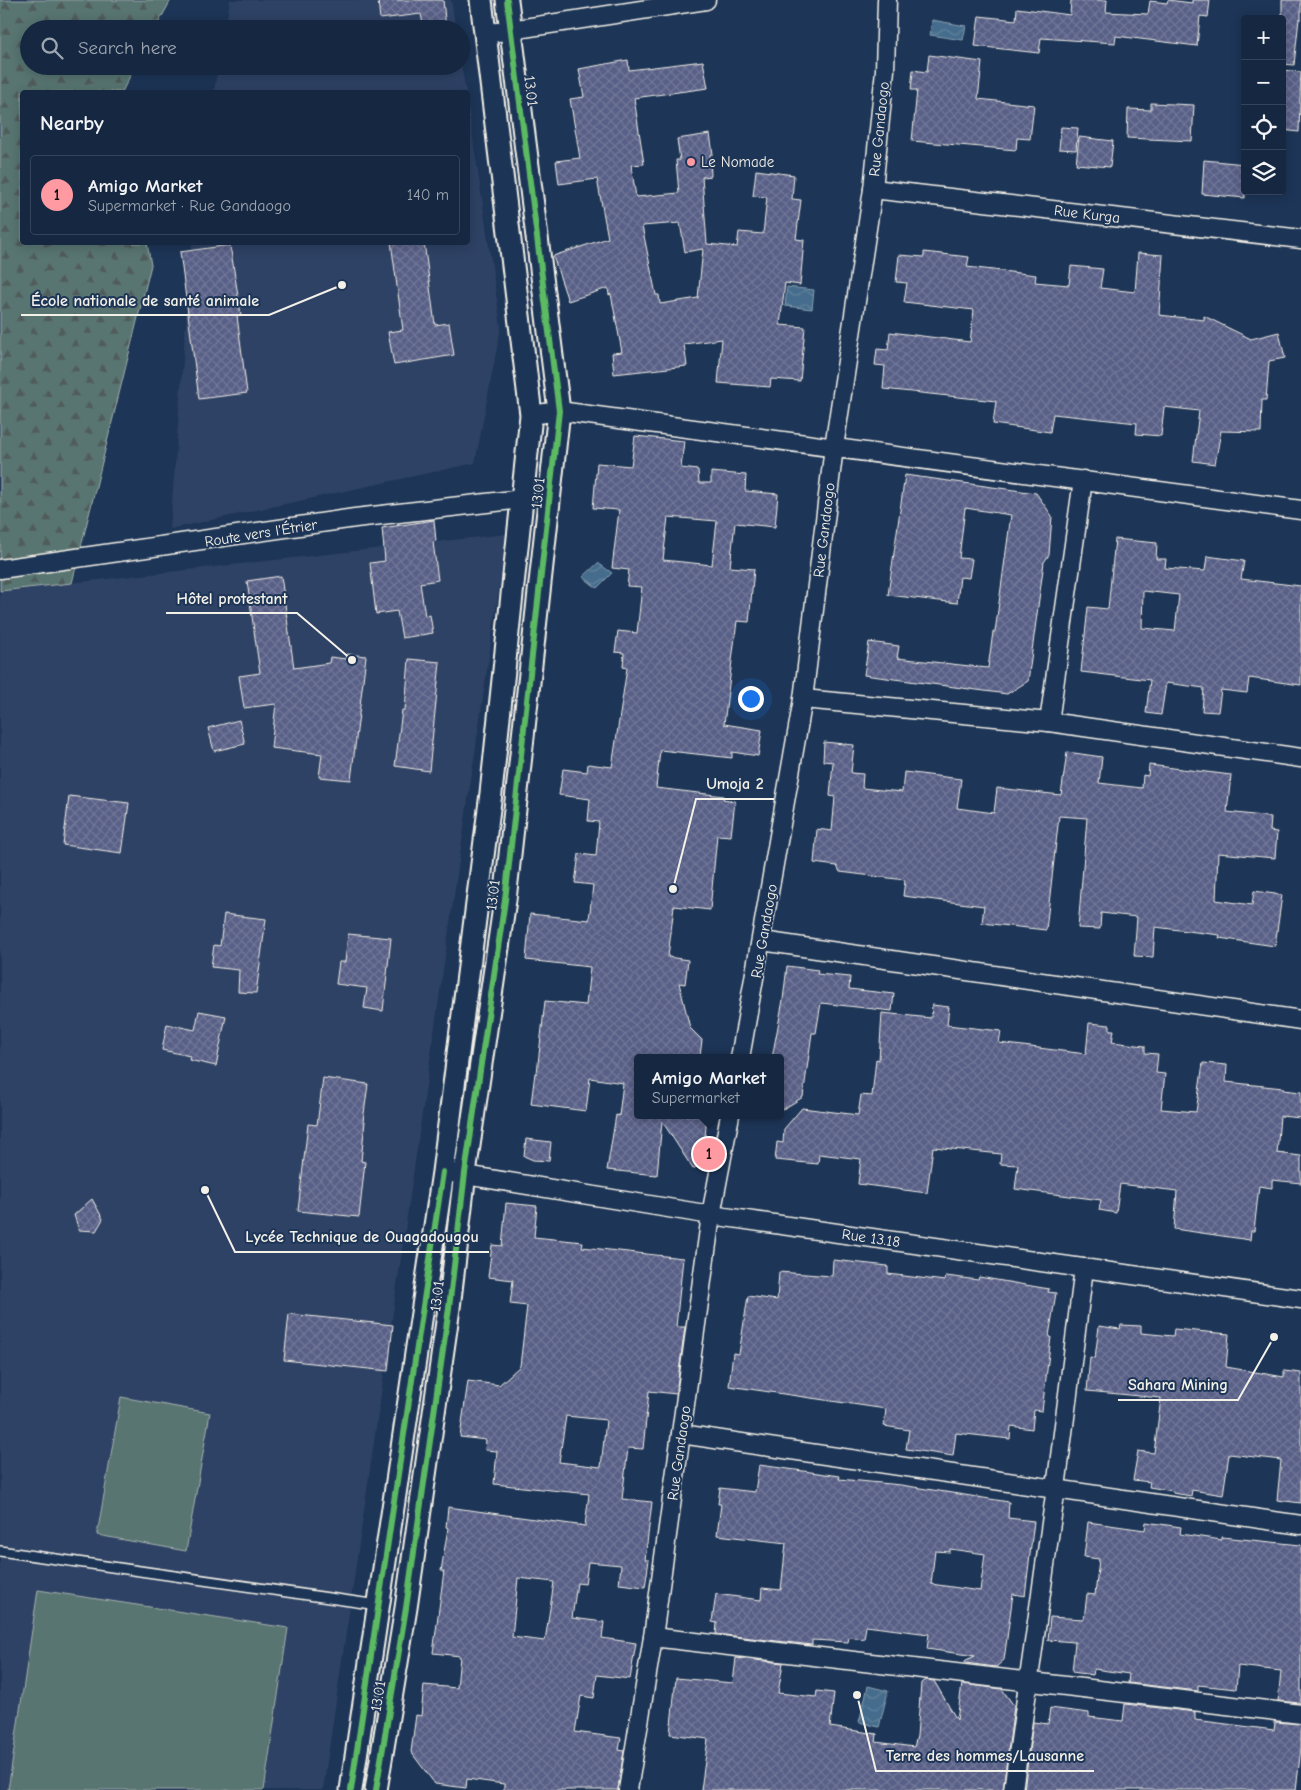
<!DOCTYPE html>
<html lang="en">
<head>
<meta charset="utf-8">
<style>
  body { margin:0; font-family:"Comic Neue",sans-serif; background:#1f3048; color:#f1f3f6 }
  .controls { position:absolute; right:15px; top:15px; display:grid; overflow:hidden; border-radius:5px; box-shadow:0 2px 12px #0003 }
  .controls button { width:45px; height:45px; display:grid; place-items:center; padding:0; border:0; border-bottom:1px solid #35445a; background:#162841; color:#f1f3f6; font:25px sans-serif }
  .you { position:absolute; left:750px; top:698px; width:18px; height:18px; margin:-12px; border:4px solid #fff; border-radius:50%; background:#1a73e8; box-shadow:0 0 0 8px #1a73e833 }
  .badge { display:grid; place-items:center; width:32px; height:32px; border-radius:50%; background:#ff9aa2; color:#111; font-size:16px; font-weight:700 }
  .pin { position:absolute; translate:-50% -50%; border:2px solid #fff; box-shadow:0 1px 5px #0006 }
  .popup { position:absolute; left:634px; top:1054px; width:150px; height:65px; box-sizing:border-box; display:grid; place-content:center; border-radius:5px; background:#162841; filter:drop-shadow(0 1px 4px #0005); font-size:16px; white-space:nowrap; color:#9ea6b1 }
  .popup b { font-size:19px; color:#f1f3f6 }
  .popup::after { content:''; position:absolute; left:50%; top:100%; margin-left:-10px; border:10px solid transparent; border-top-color:#162841 }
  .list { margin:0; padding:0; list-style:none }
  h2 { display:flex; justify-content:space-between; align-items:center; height:65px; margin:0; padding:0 20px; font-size:21px }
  h2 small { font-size:16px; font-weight:400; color:#9ea6b1 }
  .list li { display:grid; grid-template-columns:32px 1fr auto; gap:15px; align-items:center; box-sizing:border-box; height:80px; margin:0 10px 10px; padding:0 10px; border:1px solid #35445a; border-radius:5px }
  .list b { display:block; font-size:19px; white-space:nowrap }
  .list p { margin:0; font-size:16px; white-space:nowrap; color:#9ea6b1 }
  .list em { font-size:16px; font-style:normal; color:#9ea6b1 }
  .icon { flex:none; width:28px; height:28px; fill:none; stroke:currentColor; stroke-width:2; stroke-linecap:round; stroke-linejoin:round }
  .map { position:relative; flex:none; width:1301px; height:1790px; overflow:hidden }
  .search { position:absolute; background:#162841; box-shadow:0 2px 12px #0003; left:20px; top:20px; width:450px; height:55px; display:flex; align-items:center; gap:12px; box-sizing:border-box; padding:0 18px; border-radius:28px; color:#9ea6b1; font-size:19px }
  .panel { position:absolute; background:#162841; box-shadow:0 2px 12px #0003; left:20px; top:90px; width:450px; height:155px; border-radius:5px }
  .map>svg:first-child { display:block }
  .built { fill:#2f4265 }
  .forest { fill:url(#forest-firs); stroke:#a6b2ad }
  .garden { fill:#597472; stroke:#a6b2ad }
  .water { fill:url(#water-waves); stroke:#8aa1b1 }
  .building { fill:url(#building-cross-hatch); stroke:#f4f1e8; fill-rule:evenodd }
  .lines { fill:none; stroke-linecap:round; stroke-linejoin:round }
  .service-casing { stroke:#f4f1e8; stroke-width:12 }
  .minor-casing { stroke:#f4f1e8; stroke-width:21 }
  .tertiary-casing { stroke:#f4f1e8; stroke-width:25 }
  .service { stroke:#1d3557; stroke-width:9 }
  .minor { stroke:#1d3557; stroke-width:18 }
  .tertiary { stroke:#1d3557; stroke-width:21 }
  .cycleway-casing { stroke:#1d3557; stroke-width:9 }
  .cycleway { stroke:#5cba63; stroke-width:6 }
  .poi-dot { fill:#ff9aa2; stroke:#1d3557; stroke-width:2 }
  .labels { text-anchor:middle; stroke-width:4; stroke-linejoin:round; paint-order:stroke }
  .street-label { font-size:15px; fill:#f4f1e8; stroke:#1d3557 }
  .poi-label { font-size:15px; fill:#f4f1e8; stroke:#1d3557; text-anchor:start }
  .leader { fill:none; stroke:#f4f1e8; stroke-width:2 }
  .callout-dot { fill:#f4f1e8; stroke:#1d3557; stroke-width:2 }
  .callout-label { font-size:16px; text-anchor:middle; font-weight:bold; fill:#f4f1e8; stroke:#1d3557; stroke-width:4; stroke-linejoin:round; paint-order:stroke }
</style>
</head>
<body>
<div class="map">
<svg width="1301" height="1790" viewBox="0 0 1301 1790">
  <defs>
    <pattern id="forest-firs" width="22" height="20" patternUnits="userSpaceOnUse" patternTransform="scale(1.25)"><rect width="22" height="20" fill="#597472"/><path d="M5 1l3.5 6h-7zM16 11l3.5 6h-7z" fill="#505c5a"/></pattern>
    <pattern id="water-waves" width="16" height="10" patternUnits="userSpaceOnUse" patternTransform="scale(1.25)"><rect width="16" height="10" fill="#446c8c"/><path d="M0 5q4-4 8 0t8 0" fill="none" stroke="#60819c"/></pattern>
    <pattern id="building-cross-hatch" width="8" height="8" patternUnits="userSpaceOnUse" patternTransform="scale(1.25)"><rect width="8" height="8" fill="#586087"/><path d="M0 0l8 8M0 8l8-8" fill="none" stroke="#717798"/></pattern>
  </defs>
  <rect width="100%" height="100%" fill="#1d3557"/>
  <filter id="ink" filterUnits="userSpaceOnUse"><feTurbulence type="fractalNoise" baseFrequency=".02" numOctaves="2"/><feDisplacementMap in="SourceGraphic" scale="10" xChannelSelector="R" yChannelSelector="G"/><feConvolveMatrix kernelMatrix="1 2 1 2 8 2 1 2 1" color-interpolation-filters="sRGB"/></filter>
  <g filter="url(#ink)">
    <!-- built -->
    <g class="built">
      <path d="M230,0H451L456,29H225Z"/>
      <path d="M461,65L466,92H214L218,66Z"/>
      <path d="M468,105L501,327L475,463L170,529L192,243L468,242Z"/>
      <path d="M507,534L323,1790H0V591Z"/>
    </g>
    <!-- forest -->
    <path class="forest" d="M0,0H171L155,29H29V66H135L122,92H22V242L147,243L151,265L72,583L0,591Z"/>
    <!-- garden -->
    <g class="garden">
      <path d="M121,1397L210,1413L186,1551L97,1535Z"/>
      <path d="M38,1590L288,1628L264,1790H8Z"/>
    </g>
    <!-- water -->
    <g class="water">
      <path d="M932,20L966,26L963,40L930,35Z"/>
      <path d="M787,287L814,290L812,309L785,306Z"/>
      <path d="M598,563L612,573L597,588L583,577Z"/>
      <path d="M868,1686L888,1691L879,1727L859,1722Z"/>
    </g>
    <!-- building -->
    <g class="building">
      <path d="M378,0H443L446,29H424L421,14L380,19Z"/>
      <path d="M1071,0H1107L1106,12L1148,14L1150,1L1167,3L1168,0L1192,3V0H1210L1208,17L1200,16L1197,46L1116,36L1115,43L1041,38L1039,53L975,46L979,16L1016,20L1017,8L1070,15Z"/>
      <path d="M1282,0H1301V19H1299L1294,65L1282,64Z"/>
      <path d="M929,55L982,62L978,99L1034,105L1030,139L1017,138L1016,150L912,141L917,90H911L913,70L927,72Z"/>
      <path d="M628,60L629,70L703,61L708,88L634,98L644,164L631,165L636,197L679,193L676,160H680L677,139L710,134L713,154H710L711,176L702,177L707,244L737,247L739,232L763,234L767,197L753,196L756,170L794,175L792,199L801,200L796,239L804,240L800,285L785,283L780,325L805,327L800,381L771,379L770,387L718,383L722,339L684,344L687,366L614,374L612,353L622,352L611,294L609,295L608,288L568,301L553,256L608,238L597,179L559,184L556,161L580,158L570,99L584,97L579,69ZM680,223L685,252L703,249L698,298L660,304L659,295H656L642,226Z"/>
      <path d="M1282,70L1301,72L1299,132L1282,130Z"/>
      <path d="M1151,103L1194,105L1192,141L1127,138L1128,109L1151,110Z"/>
      <path d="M1061,127L1078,128L1076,150L1059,149Z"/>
      <path d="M1079,137L1113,141L1110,167L1076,164Z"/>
      <path d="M1204,160L1245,164V198L1202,194Z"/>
      <path d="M391,242H424L435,325L449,323L454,355L394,365L388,332L403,330Z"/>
      <path d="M230,245L241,315L237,316L247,393L199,399L180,252Z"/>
      <path d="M924,252L969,257L967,267L1036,275L1035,282L1069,285L1071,266L1103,269L1100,288L1135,292L1138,253L1163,255L1159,315L1204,320V316L1251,339L1279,332L1285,358L1269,361L1266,400H1262L1261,432L1221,431L1215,464L1193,461L1199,411L1164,407L1161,436L1136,434L1137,423L1053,414L1050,432L993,424L996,401L883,389L885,366L875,365L877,349L888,350L890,332L970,342L974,310L904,302L907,283L896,282L899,255L924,257Z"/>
      <path d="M635,436L684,441L681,468L698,470L699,483H711V472L746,475L745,491L778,494L775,527L735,523L730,567L754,569L749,622L737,621L724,724L762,730L758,756L732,752V758L660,750L656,788L724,796L723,799L735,801L731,836L717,835L710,910L674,906L668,957L688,960L685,984L679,983L690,1028L702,1040L700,1056L692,1058H638V1115H707L705,1138L713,1149L711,1157L693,1169L662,1121L657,1175L607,1170L616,1115L619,1116L623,1083L590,1078L586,1111L531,1104L535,1073H537L545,1001L586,1005L590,967L526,960L530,914L589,920L593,885L575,883L579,854L596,856L599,822L588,821L590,799L559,795L563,769L587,772L588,764L612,767L627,668L623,667L624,653L615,652L618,631L637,633L642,587L627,586L629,570L612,568L619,510L593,508L597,463L631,466ZM668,517L717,521L712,565L663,560Z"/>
      <path d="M905,475L1036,493L1052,516L1049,555L1044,562L1028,681L1007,694L864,675L869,642L899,646L897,658L988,668L993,632H995L1011,515L965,508L959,558L972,559L969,578L960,577L957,603L888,595Z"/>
      <path d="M434,520L436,541L433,542L438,580L420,583L425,616L430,615L433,633L402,638L397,611L376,614L370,563L385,561L382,528Z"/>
      <path d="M1115,539L1157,543L1156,559H1166L1165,568L1205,571L1207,556L1244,561L1241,579L1301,586V685L1249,678L1247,693L1221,690L1218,712L1202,711L1204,688L1166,683L1161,715L1146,713L1150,680L1081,672L1088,607L1108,609ZM1143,591L1179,595L1175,631L1142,628Z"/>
      <path d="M281,576L294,668L329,663L330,657L346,659V654L366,656L351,780L319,777L322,754L271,748L276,704L244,708L239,676L260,673L247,581Z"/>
      <path d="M409,659L440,662L429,771L395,766L402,710H405Z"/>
      <path d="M239,720L245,744L214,751L208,728Z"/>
      <path d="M824,742L854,745L851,773L863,774L862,788L902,792L904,772L961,779L957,808L994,813L997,788L1061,795L1067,752L1102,757L1099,783L1142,788L1143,775L1148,776L1149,765L1231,775L1227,812L1271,817L1270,831L1277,832L1275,858L1218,853L1216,900L1252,905L1254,891L1282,895L1275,946L1219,938L1220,935L1155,927L1153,957L1134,956L1137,917L1101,913L1100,929L1078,928L1087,818L1059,816L1046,930L982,923L984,906L903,896L905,880L840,872L837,866L814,863L817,829L832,831L835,797L830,796L833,762L823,761Z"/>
      <path d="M69,796L129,803L122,853L63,845Z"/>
      <path d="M224,914L266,919L256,993L238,992L239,970L211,967L214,945L220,946Z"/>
      <path d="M348,934L391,938L383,1011L364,1008L367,988L336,984L339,962H345Z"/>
      <path d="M787,966L818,970L817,974L850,977L849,989L894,994L892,1011L821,1003L816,1033H812L803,1097L780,1111V1058H772L783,1000Z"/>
      <path d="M932,1005L949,1007L947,1025L1001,1031L999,1043L1086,1054L1089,1023L1110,1025V1030H1114L1112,1042L1145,1046V1053L1158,1054L1156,1073L1165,1074L1161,1109L1196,1112L1203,1063L1227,1065L1226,1082L1283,1088V1090L1301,1092V1118L1280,1116L1277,1153L1301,1156V1183L1272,1180V1188L1259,1186L1254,1231H1251L1250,1240L1174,1229L1177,1191L1120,1184L1116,1213L1099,1210L1101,1200L1015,1189L1018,1165L1000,1164L1001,1154L933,1147L927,1193L858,1184L861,1159L819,1154L818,1164L775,1160L777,1142L783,1143L784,1129L802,1108L858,1115L861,1095L872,1096L876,1059L879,1060L882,1013L931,1018Z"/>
      <path d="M199,1011L226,1016L216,1066L189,1060L190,1056L162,1050L167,1024L195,1030Z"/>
      <path d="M323,1078L368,1084L363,1121H365L361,1161L365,1162L359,1217L298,1211L308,1124L317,1125Z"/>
      <path d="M526,1139L551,1142L549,1161L533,1160L524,1156Z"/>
      <path d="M92,1199L103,1219L96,1231L79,1230L74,1215Z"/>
      <path d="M506,1203L537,1206L534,1237L583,1242L582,1247L683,1258L676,1327H685L676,1394L649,1391L643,1449L628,1448L622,1499L652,1502L645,1560H649L645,1587L619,1584L621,1565L588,1562L585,1584L577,1583L572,1618L604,1622L602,1638L636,1643L630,1679L597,1675L594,1698L581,1696L575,1732L621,1738L619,1750L624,1751L618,1790H504V1784L467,1779L466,1788L435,1784L411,1752L416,1715L421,1716L424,1685L457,1688L460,1656L433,1653L444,1571H441L448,1528L446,1527L448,1507L585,1526L589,1494L494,1484L497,1451L485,1450L486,1440L460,1437L468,1381L499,1385L520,1366L527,1306L510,1304L513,1280L488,1277L492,1245L502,1246ZM566,1416L606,1420L601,1467L559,1462ZM518,1578L554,1582L545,1641L512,1637Z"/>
      <path d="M833,1260L888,1266V1274L945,1281L946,1276L978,1280L979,1277L1049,1289L1048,1292L1056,1293L1049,1336L1051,1337L1042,1411L1034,1410L1032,1429L1011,1426L1010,1439L956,1433L953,1456L906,1449L909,1430L884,1426L886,1409L729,1386L733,1353L739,1354L748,1296L777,1300L779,1272L832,1276Z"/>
      <path d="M289,1314L393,1325L388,1371L284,1360Z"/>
      <path d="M1121,1325L1141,1326V1333L1173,1336L1174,1329L1229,1334L1226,1367L1284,1377V1371L1301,1373V1503L1277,1500L1281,1460L1229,1454L1223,1495L1192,1490L1191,1496L1173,1493V1491L1149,1487L1150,1482L1133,1480L1138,1451L1154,1453L1161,1398L1087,1391L1090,1357L1095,1358L1099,1326L1120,1329Z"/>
      <path d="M759,1465L840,1476L839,1479L901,1485L1009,1502L1008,1518L1034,1521L1025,1596L1013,1594L1004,1660L996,1667L965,1663L966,1660L975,1656L927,1649L929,1634L866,1626L864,1639L849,1637L848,1642L812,1640V1645L716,1634L717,1623L712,1622L716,1594L761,1600L762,1588L781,1590L786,1543L717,1535L721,1504H718L720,1488L755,1492ZM950,1549L985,1554L980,1591L931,1584L935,1551L950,1552Z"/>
      <path d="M1088,1522L1145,1530L1146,1522L1181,1527L1180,1534L1222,1540V1537L1301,1545V1703L1278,1701L1281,1671L1238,1666L1236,1689L1198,1685V1691L1128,1683L1129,1674L1094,1669L1093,1675L1072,1672L1075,1642L1048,1640L1050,1617L1084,1619L1087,1594L1095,1595L1099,1559L1084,1557Z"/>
      <path d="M736,1658L783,1663L778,1693L816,1697L817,1691L834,1693L830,1727L877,1734L876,1742L914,1747L917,1736L921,1683L927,1680L934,1681L957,1720L962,1684L1002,1689L1014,1706L1003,1790H701L708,1739L670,1734L676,1678L733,1683Z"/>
      <path d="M1125,1704L1195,1712V1720L1274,1730L1275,1722L1301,1724V1748L1296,1790H1024L1033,1722L1048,1724L1050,1708L1089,1713V1717L1123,1721Z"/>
    </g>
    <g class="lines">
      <!-- service casing -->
      <g class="service-casing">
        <path id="service" d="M0,1551L378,1605"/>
      </g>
      <!-- minor casing -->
      <g class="minor-casing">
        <g id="minor">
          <path d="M485,34L706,0"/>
          <path d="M873,189L1301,239"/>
          <path d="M531,415L559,411L1301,510"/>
          <path d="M0,569L355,518L522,499"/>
          <path d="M803,699L1049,722L1301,758"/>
          <path d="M1049,722L1083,480"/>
          <path d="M762,941L1301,1020"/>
          <path d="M740,1058L803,699L834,447L873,189L885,70L887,0"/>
          <path d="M453,1173L711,1215L1301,1299"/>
          <path d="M681,1434L1301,1525"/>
          <path d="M653,1637L1301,1714"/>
          <path d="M628,1790L653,1637L711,1215L730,1115"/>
          <path d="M1013,1790L1056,1488L1084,1268"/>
        </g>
      </g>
      <!-- tertiary casing -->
      <g class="tertiary-casing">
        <g id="tertiary">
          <path d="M351,1790L443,1172L491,793L531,415L481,0"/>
          <path d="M376,1790L406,1608L449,1308L465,1173L505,900L559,411L507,0"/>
        </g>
      </g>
      <!-- service -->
      <use href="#service" class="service"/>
      <!-- minor -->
      <use href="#minor" class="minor"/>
      <!-- tertiary -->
      <use href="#tertiary" class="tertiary"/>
      <!-- cycleway casing -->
      <g class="cycleway-casing">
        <g id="cycleway">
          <path d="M351,1790L443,1172"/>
          <path d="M376,1790L406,1608L449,1308L465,1173L505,900L559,411L507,0"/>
        </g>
      </g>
      <!-- cycleway -->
      <use href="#cycleway" class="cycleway"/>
    </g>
  </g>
  <!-- markers -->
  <circle class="poi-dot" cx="691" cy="162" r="5"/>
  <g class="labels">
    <!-- street labels -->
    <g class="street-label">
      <text transform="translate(531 91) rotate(83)" y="5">13.01</text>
      <text transform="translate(879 129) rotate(-84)" y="5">Rue Gandaogo</text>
      <text transform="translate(1087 214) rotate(7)" y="5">Rue Kurga</text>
      <text transform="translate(538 493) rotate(-84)" y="5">13.01</text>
      <text transform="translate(824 530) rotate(-83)" y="5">Rue Gandaogo</text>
      <text transform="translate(261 533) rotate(-9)" y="5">Route vers l'Étrier</text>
      <text transform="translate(493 895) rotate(-83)" y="5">13.01</text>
      <text transform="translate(764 931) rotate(-80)" y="5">Rue Gandaogo</text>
      <text transform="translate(871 1238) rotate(8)" y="5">Rue 13.18</text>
      <text transform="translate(437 1296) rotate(-83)" y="5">13.01</text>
      <text transform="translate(679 1453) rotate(-82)" y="5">Rue Gandaogo</text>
      <text transform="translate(378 1696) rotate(-81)" y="5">13.01</text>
    </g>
    <!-- poi labels -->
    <g class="poi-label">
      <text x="701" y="167">Le Nomade</text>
    </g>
  </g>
  <!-- callouts -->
  <path class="leader" d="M342 285L269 315H21M352 660L297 613H166M673 889L696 799H774M205 1190L235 1252H489M1274 1337L1238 1400H1118M857 1695L876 1771H1094"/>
  <g class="callout-dot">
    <circle cx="342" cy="285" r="5"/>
    <circle cx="352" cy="660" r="5"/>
    <circle cx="673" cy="889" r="5"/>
    <circle cx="205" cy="1190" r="5"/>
    <circle cx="1274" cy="1337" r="5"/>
    <circle cx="857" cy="1695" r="5"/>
  </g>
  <g class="callout-label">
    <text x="145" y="306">École nationale de santé animale</text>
    <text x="232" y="604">Hôtel protestant</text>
    <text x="735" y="789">Umoja 2</text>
    <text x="362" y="1242">Lycée Technique de Ouagadougou</text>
    <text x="1178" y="1390">Sahara Mining</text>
    <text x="985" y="1761">Terre des hommes/Lausanne</text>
  </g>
</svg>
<div class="controls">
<button>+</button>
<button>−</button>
<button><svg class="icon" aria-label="locate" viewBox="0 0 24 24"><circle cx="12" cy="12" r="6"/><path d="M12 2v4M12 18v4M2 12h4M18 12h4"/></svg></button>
<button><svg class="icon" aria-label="layers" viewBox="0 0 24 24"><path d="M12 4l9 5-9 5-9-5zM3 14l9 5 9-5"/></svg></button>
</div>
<div class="you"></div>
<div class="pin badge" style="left:709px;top:1154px">1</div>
<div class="popup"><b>Amigo Market</b>Supermarket</div>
<div class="search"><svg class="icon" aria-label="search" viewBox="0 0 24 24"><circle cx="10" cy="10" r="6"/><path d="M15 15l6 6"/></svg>Search here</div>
<section class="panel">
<h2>Nearby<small></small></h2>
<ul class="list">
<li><span class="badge">1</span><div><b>Amigo Market</b><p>Supermarket · Rue Gandaogo</p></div><em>140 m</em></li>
</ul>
</section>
</div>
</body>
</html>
